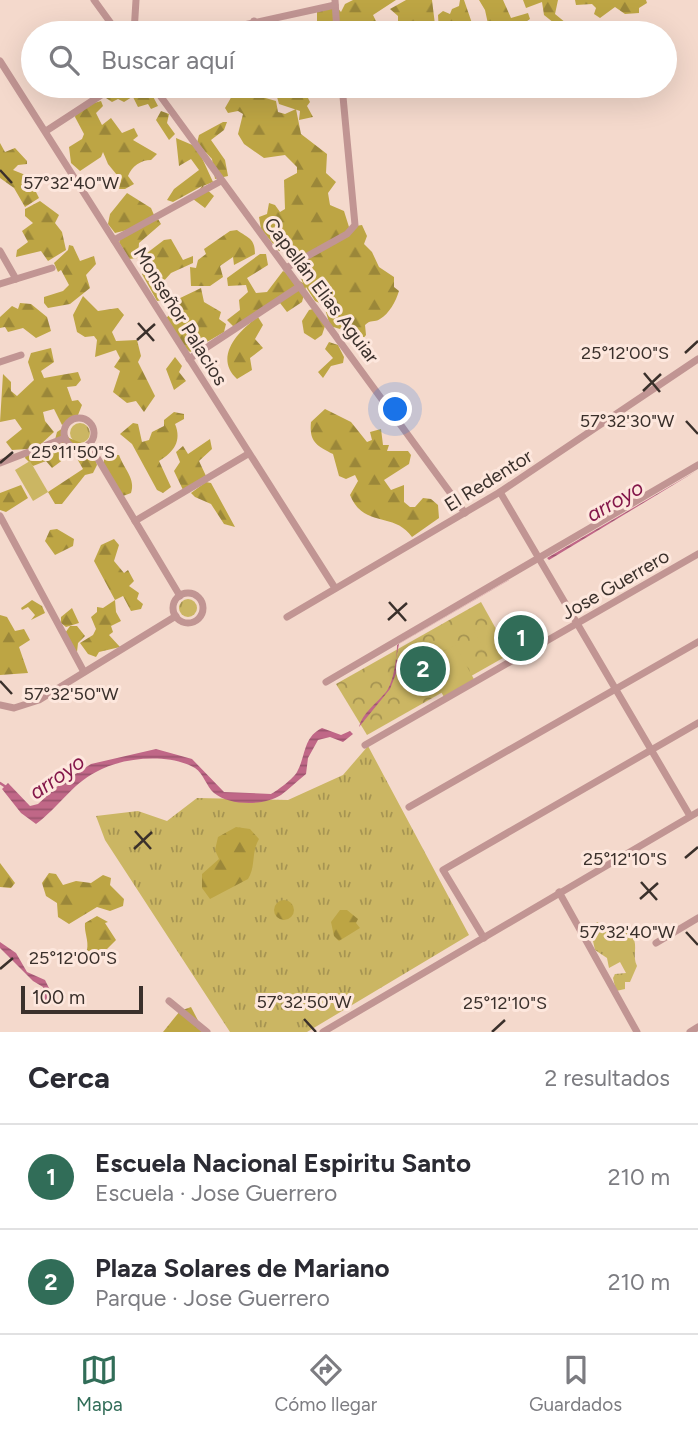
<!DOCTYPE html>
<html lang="es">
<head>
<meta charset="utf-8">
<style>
  body { margin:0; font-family:Figtree,sans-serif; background:#f2f2f3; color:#2b2b33 }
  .scale { position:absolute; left:21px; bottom:18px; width:122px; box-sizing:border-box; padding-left:7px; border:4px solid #3a302b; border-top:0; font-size:19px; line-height:24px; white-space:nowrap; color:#3a302b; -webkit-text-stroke:5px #fde7dd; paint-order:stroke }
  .you { position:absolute; left:396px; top:410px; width:24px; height:24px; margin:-18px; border:5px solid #fff; border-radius:50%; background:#1a73e8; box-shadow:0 0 0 10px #1a73e833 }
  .badge { display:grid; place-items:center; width:46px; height:46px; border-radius:50%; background:#316d58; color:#fff; font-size:23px; font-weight:700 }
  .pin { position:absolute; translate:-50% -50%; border:4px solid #fff; box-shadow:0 2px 7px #0006 }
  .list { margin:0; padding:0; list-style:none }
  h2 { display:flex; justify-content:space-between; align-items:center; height:91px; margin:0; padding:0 28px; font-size:30px }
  h2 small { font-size:23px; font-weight:400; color:#7c7c81 }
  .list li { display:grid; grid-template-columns:46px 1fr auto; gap:21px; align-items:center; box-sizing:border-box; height:105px; padding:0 28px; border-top:2px solid #e1e1e2 }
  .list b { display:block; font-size:26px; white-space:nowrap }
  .list p { margin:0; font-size:23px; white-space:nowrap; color:#7c7c81 }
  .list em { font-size:23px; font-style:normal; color:#7c7c81 }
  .icon { flex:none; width:38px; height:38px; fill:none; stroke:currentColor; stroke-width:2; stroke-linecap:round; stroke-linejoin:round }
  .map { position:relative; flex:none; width:698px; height:1032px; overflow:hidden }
  .search { position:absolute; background:#fff; box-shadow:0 7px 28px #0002; left:21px; right:21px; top:21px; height:77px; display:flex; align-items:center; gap:18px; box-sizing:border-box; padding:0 24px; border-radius:38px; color:#7c7c81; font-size:26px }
  .sheet { height:301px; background:#fff }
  nav { display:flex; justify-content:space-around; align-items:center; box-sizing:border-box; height:98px; border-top:2px solid #e1e1e2; background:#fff; font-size:19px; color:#7c7c81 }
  nav a { display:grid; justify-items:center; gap:4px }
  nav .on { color:#316d58 }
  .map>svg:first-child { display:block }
  .grass { fill:url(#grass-tufts) }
  .forest { fill:url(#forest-firs) }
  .park { fill:url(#park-crowns) }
  .garden { fill:#cbb663 }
  .water { fill:url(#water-rules) }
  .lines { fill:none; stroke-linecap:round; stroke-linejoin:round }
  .stream { stroke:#c06787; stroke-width:2.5 }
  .street { stroke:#c19593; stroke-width:7 }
  .ticks { fill:none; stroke:#3a302b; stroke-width:2.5 }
  .labels { text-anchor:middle; stroke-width:6; stroke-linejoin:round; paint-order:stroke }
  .street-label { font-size:19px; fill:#3a302b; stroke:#fde7dd }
  .water-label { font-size:21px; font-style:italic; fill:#84174a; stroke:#fde7dd }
  .ticks-label { font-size:18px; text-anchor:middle; fill:#3a302b; stroke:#fde7dd; stroke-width:6; stroke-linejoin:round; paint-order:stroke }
</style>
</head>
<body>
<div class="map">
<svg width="698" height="1032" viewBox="0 0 698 1032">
  <defs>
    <pattern id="grass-tufts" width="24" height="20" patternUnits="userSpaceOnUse" patternTransform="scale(1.75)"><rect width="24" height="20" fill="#cbb663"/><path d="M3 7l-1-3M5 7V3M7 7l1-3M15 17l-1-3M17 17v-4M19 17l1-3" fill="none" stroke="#a69452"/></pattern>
    <pattern id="forest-firs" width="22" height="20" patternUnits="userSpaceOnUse" patternTransform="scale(1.75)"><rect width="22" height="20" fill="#bda544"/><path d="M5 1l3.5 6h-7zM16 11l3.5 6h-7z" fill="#9b8739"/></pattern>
    <pattern id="park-crowns" width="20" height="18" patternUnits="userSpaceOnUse" patternTransform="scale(1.75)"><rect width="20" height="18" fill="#cbb663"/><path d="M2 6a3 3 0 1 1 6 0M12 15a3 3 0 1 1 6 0" fill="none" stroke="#a69452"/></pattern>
    <pattern id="water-rules" width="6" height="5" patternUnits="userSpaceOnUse" patternTransform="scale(1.75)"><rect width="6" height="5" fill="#c06787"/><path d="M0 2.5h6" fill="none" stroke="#9d556f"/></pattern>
  </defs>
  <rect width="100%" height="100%" fill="#f4d9cc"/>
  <!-- grass -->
  <g class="grass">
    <circle cx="80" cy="433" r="10"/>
    <circle cx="188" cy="608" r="9"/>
    <path d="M368,746L469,935L307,1032H230L105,840L96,816L138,811L167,821L197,798L288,800L343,775Z"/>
    <path d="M597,922C606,929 626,926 633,937C638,947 632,956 637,966L630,982H625V989L616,991L613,978L615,974L626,973L620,962L609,968L607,958L595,950L591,932Z"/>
  </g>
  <!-- forest -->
  <g class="forest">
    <path d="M353,0H396L373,15L379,27L388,31L398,25V16L390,9L406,0H432L436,33H317V10L335,5L341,12L345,4Z"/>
    <path d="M460,0H464L474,29L472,33H439L438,15L443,11L450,14L452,9L459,6Z"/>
    <path d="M479,0H503L511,18L528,13L530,19L509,33H490L485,10Z"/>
    <path d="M523,0H558L555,14L566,23V30L561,33L553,31L554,23L544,15L542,2L526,8Z"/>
    <path d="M575,0H646L647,3L639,8V13L625,14L615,7L600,18L594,14L596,8L592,4L576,5Z"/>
    <path d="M119,86H129L133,92L132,97L124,102L118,99L112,102L106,98Z"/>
    <path d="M259,86L262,97L276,101L278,112L285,114L296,109L301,134L327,154L326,173L336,182L328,193L330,205L344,211L349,227L362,225L367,236L364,244L372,252L379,267L394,277V287L399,291C396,301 389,314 380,319C374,323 371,319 365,325L366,335L362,340L347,341L340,329L330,326L324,305L315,301L306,287L302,302L287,312L280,303L236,329L227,320L240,310L239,300L248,292L246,285L228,286L227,278L260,254H266L268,265L247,278L256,293L267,292L283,271L303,283L297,270L302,254L292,247L279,251L261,229L259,217L267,214L269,203L275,205L280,212L285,209L284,180L297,173V167L285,155L264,158L244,144L238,134L243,114L238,111L228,113L225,108L236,89L246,93Z"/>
    <path d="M288,86H314L306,94L310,102L307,106L313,117L299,120L300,111L279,104L277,97L289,92Z"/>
    <path d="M148,87L158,106L151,109L148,104L138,107L133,97L136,91Z"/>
    <path d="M101,101L103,106L96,113L102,125L111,118L122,133L134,128L138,136L133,140L157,154L151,160C141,160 132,166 128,176L134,184L125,189H119L121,180L108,164L103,152L101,157L80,171L71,163L69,147L82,139L84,134L75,117L77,108Z"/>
    <path d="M161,111L169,114L167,123L175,134L169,140L156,120Z"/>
    <path d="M223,122H227L224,130L211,140L225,160L228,176L215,179L212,159L197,143L199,135Z"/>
    <path d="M176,138L197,147L213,182L203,186L214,196L205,208L193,199L202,186L173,202L167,200L174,189L199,170L191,159L179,166Z"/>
    <path d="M0,143L5,152L15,148L27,161V164L18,165L13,170L28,176L39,198L25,207L14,188L0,178Z"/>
    <path d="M127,193L151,208L154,215L127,230L115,233L108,224L110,214Z"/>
    <path d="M40,201L59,215L55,223L62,232L66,250L48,261L41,251L16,257L17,250L28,242L22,231L33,223L25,216V209Z"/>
    <path d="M158,219L161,224L139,243L138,258L129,259L119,242L123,235Z"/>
    <path d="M237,230C248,238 255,238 255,254L234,265L233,257L220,266L223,277L210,286H191L190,267L196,268L198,260L206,254L204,249L230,231Z"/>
    <path d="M171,239L183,260L193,256V263L171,273L162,283L164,293L169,299L157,301L142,274L147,266L143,256L164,240Z"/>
    <path d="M69,245L73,246L80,261L94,256L96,264L86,275L90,288L70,304L48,308L44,303V297L63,291L69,285L61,270L58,272L54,263L68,250Z"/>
    <path d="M201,288L204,302L221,312L219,319L226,324L224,332L190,352L182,345L166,318L173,312L176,300Z"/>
    <path d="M83,296L98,311L118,308L124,315L112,332L116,341L137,340L141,356L138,362L155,396L144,412L136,401L127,403L113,392L120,371L114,367L120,358L116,350L95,357L97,340L94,336L85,337L77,332L73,315Z"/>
    <path d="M20,303L31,304L47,317L51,331L36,338L23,328L8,332L5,327L0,328V317L12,306L18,309Z"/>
    <path d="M317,308L325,326L322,335L315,340L304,333L302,321L309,310Z"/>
    <path d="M258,317L263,325L255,339L263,348L250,358L252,370L237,379C213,357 239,330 258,317Z"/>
    <path d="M329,342L338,345L344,357L343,363L331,366L323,378L318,372L333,358L325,349Z"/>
    <path d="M51,348L54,362L41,371L44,378L78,372L81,380L76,386L67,387L72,401L78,400L82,405L78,415L62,425L54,409L43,412L45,421L54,432L40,445L53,447L57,432L63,428L69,438L84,444L52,468L46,461L33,466L25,458L28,449L12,450L6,442L22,429L15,419L0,422L3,374L11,382V391L17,396L34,380L28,362L31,353Z"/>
    <path d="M175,357L182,366L179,372L186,381L174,390L166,369Z"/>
    <path d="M325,409L351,422L367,442L372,440L370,432L381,429L383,445H389L387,451H408L411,455L409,464L384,480L391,490L404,485V502L410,507H415L423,498L431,499L438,505L439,518L412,537C394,511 364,529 350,495L358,481L355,475L346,479L339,476L333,454C316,446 309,441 311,422Z"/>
    <path d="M174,412L184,414V419L175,424C182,441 174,452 159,461L171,487L163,493L157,490L132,444L120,434L133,423L138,424L142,442L149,440L152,432L164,426V420Z"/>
    <path d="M210,439L212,449L199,461L206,476L183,490L174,471L180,462L176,452L183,446L188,454Z"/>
    <path d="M105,446L112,455H119C124,469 136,479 131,493L123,496L103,464L105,457L101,450Z"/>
    <path d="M92,448L97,465L93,473L85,475L62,504H55L48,492L83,469L75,455Z"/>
    <path d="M206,482L211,483L235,527L224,524L211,504L195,497L191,493Z"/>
    <path d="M21,485L28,498L6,512L0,510V493Z"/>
    <path d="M57,529L74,539L73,546L55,555L45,541L50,530Z"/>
    <path d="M114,539L119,545L114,561L124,573L128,570L134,581L129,586L139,593L137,599L143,604L141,609L131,611L123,596L115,600L116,612L121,621L111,626L113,632L109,635L120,647L99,652L96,657L88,654L80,643L93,635L96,629L91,617L97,612V607L103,608L115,600L94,561L101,545Z"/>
    <path d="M32,600L42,606L45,613L31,620L35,615L28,607L22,610L21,608Z"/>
    <path d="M72,608L79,623L66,627L61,623V617Z"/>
    <path d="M0,615L7,617L15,631L24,629L30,640L19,647L28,673L0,675Z"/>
    <path d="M70,626H77L85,636L78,643L77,652L63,636Z"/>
    <path d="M236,827L250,829L259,839C251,852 256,867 248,879L210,899L202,888V874L219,859L215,850L218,837Z"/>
    <path d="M0,863L15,883L11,888L0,887Z"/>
    <path d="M49,873L56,874L63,885L76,881L91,883L103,875L111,878L110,885L124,899L123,906L110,911L97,907L69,924L58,917L57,903L46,896L42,883Z"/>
    <circle cx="284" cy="910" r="10"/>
    <path d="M340,910H347L358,919L356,923L360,928L339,941L334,936L331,922Z"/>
    <path d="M97,916L108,922L105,923L116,940L107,949L93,954L87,950C89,940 84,933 85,923Z"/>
    <path d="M191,1007L204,1032H163L180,1011Z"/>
  </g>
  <!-- park -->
  <path class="park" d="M481,602L510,654L367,735L336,684Z"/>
  <!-- garden -->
  <g class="garden">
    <path d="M30,461L48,492L33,501L15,470Z"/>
    <path d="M490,623L507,653L492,662L474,632Z"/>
    <path d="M455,645L475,681L444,697L424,662Z"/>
  </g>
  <!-- water -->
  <g class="water">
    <path d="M698,470L549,560L547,558Z"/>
    <path d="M533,566L399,644L396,659L400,663L390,689L359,727C362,713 377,703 386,692C394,682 397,656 397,645Z"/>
    <path d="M322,728L341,735L350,731L353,734L343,742L330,737L318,740L308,758L306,774C297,781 289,789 281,795C264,806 230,806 214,793C206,786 204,774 195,768C169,753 122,757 96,772C71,785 58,808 36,824L21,813L2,789L8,783L30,806L38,804L60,784L91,764L156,749L192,759L224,792L271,794C277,791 294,778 297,772C306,756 303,737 322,728Z"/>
    <path d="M0,942L16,953L27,972L45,980L50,990L48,1000H43V987L33,981L0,948Z"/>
  </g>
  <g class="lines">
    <!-- stream -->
    <path class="stream" d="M0,783L6,787"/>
    <!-- street -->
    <g class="street">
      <path d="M94,0L118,33"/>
      <path d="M335,0L337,33"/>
      <path d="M254,21L256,33"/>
      <path d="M134,33L136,0"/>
      <path d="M207,33L335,5"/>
      <path d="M0,61L335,588"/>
      <path d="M153,86L465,513"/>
      <path d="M46,131L115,86"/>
      <path d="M114,240L221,181"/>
      <path d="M0,251L16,279"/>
      <path d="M286,268L347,234L355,225L342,86"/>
      <path d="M0,284L52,268"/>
      <path d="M189,359L300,286"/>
      <path d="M0,362L21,355"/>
      <circle cx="79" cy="433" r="15"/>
      <path d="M89,444L180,596"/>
      <path d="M0,463L65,438"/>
      <path d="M500,492L690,816"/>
      <path d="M0,516L84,672"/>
      <path d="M135,521L248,454"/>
      <circle cx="188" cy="608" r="15"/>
      <path d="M287,617L500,492L698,359"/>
      <path d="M326,682L698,465"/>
      <path d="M0,705L14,708L39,700L176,616"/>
      <path d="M365,745L698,554"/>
      <path d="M409,807L698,642"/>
      <path d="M559,892L637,1032"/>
      <path d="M484,938L443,870L698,723"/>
      <path d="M656,943L698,918"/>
      <path d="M169,1001L207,1032"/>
      <path d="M323,1032L698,812"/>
      <path d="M690,1032L698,1027"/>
    </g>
  </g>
  <!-- ticks -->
  <path class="ticks" d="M0,170L12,183M138,323L154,341M137,340L155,324M685,353L698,341M644,373L660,392M643,391L661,374M686,421L698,434M0,463L13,452M389,602L406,621M388,620L407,603M0,681L12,694M135,831L151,849M134,849L152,832M685,858L698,847M641,882L657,900M640,899L658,883M686,932L698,945M0,969L13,958M304,1019L316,1032M492,1032L505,1020"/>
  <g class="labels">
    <!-- street labels -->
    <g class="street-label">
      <text transform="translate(322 290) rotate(53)" y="7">Capellán Elias Aguiar</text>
      <text transform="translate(181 316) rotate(58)" y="7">Monseñor Palacios</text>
      <text transform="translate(488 480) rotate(-32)" y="7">El Redentor</text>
      <text transform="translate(615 584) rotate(-30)" y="7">Jose Guerrero</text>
    </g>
    <!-- water labels -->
    <g class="water-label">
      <text transform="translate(615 501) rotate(-30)" y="7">arroyo</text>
      <text transform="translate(57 777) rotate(-35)" y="7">arroyo</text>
    </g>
  </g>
  <g class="ticks-label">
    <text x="71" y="189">57°32'40"W</text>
    <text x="625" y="359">25°12'00"S</text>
    <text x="627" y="427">57°32'30"W</text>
    <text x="73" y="458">25°11'50"S</text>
    <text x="71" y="700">57°32'50"W</text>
    <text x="625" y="865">25°12'10"S</text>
    <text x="627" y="938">57°32'40"W</text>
    <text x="73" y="964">25°12'00"S</text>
    <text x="304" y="1008">57°32'50"W</text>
    <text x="505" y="1009">25°12'10"S</text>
  </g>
</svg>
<div class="scale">100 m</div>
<div class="you"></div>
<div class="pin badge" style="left:521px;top:638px">1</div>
<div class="pin badge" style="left:423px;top:669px">2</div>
<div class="search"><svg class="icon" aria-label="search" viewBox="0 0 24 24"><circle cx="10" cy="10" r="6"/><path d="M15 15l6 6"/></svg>Buscar aquí</div>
</div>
<section class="sheet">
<h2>Cerca<small>2 resultados</small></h2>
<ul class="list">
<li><span class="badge">1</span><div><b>Escuela Nacional Espiritu Santo</b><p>Escuela · Jose Guerrero</p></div><em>210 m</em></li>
<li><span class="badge">2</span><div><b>Plaza Solares de Mariano</b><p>Parque · Jose Guerrero</p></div><em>210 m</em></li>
</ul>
</section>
<nav>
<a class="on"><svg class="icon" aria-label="map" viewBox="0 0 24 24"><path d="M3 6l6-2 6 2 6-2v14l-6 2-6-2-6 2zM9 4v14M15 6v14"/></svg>Mapa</a>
<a><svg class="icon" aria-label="directions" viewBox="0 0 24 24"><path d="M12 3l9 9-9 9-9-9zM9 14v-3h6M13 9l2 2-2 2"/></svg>Cómo llegar</a>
<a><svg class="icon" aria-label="saved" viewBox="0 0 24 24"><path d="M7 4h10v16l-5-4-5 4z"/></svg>Guardados</a>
</nav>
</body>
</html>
